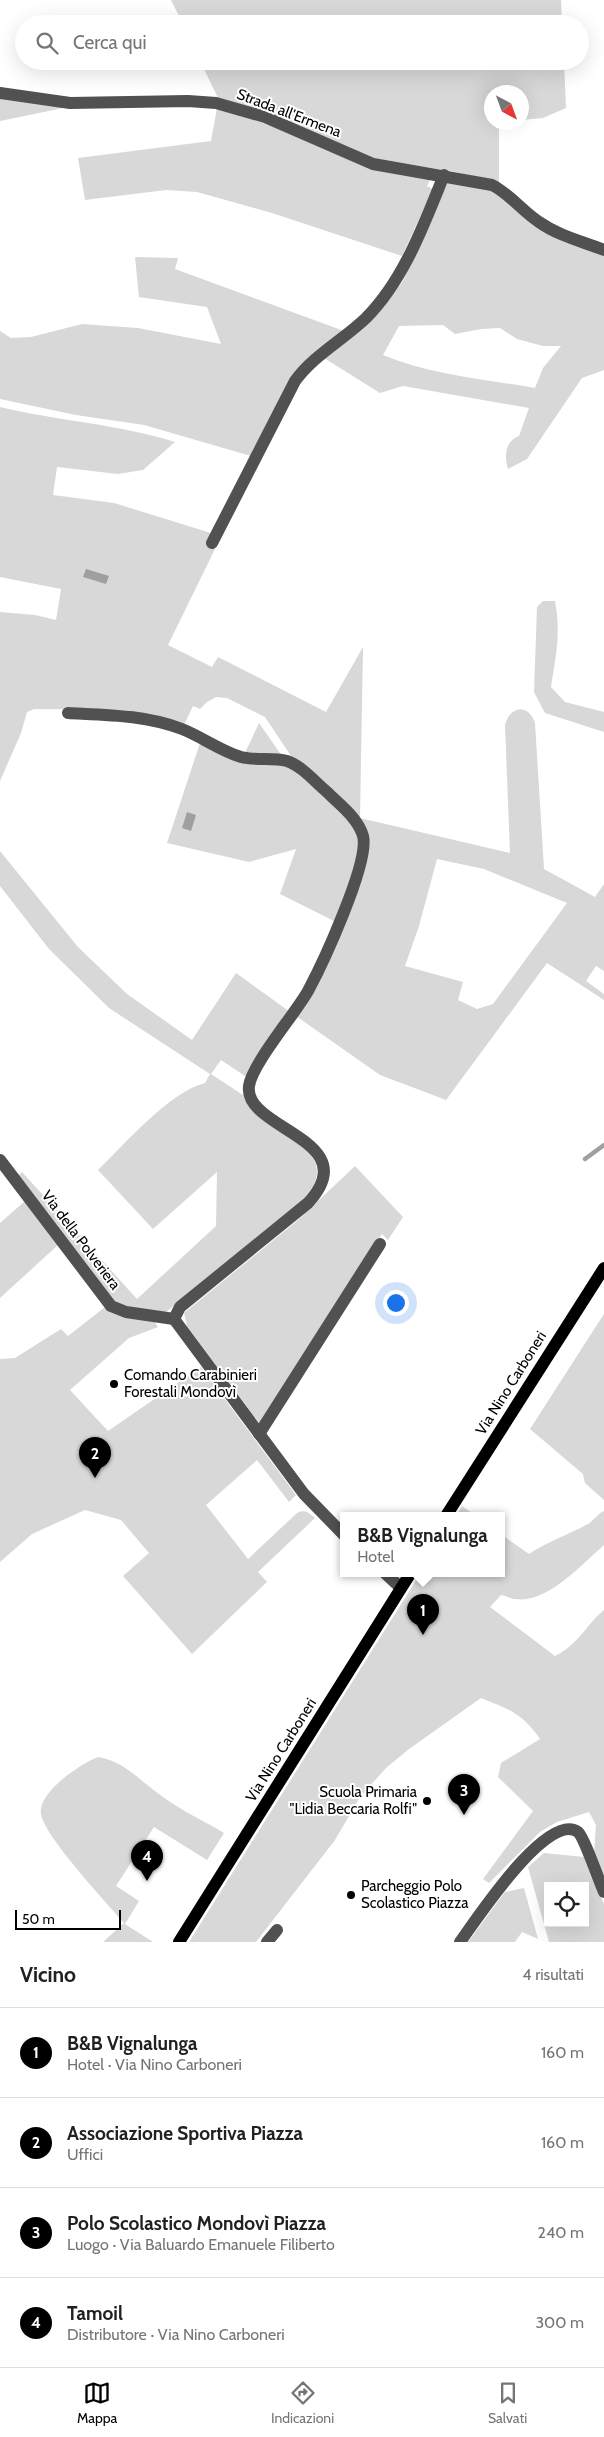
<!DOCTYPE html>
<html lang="it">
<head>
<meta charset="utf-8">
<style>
  body { margin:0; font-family:Cabin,sans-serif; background:#f2f2f2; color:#202124 }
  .controls { position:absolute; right:15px; bottom:15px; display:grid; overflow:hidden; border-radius:0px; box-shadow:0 5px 20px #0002 }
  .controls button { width:45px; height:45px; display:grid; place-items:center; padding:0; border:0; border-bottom:1px solid #e0e0e0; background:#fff; color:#202124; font:25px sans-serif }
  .compass { position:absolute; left:484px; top:85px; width:45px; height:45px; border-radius:50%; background:#fff; box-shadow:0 5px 20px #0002; rotate:139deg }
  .scale { position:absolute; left:15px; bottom:12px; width:106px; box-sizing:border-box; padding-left:5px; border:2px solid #000; border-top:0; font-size:14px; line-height:18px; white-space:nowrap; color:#000; -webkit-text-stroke:4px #fff; paint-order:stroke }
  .you { position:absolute; left:395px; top:1302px; width:18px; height:18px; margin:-12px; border:4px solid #fff; border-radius:50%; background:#1a73e8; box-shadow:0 0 0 8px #1a73e833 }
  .badge { display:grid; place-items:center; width:32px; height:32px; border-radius:50%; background:#000; color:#fff; font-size:16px; font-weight:700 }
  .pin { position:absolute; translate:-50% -41px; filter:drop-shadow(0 1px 2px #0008) }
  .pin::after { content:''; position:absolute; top:26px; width:18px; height:15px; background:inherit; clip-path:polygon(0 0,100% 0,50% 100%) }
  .popup { position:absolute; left:340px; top:1512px; width:165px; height:65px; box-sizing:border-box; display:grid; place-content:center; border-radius:0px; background:#fff; filter:drop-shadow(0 1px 4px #0005); font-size:16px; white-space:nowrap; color:#757577 }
  .popup b { font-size:19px; color:#202124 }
  .popup::after { content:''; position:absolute; left:50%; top:100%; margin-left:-10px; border:10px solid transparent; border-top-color:#fff }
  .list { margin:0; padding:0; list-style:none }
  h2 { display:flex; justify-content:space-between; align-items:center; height:65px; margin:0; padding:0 20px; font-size:21px }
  h2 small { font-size:16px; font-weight:400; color:#757577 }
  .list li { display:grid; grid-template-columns:32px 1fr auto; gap:15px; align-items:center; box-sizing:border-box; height:90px; padding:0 20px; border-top:1px solid #e0e0e0 }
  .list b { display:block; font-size:19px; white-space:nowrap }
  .list p { margin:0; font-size:16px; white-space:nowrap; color:#757577 }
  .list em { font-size:16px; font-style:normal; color:#757577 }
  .icon { flex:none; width:28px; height:28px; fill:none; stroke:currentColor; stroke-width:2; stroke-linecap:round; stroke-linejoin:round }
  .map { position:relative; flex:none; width:604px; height:1942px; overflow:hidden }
  .search { position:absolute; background:#fff; box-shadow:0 5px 20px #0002; left:15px; right:15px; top:15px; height:55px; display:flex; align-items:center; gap:12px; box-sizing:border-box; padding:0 18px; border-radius:28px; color:#757577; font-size:19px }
  .sheet { height:425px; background:#fff }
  nav { display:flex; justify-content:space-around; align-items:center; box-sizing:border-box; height:70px; border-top:1px solid #e0e0e0; background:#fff; font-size:14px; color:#757577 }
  nav a { display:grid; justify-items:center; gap:2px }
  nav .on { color:#000 }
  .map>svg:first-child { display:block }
  .green { fill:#d8d8d8; fill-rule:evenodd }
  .water { fill:#9f9f9f }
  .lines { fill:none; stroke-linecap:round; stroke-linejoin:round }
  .stream { stroke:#9f9f9f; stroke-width:4.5 }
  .minor { stroke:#515151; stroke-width:12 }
  .major { stroke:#000; stroke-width:12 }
  .poi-dot { fill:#000; stroke:#fff; stroke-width:2 }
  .labels { text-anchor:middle; stroke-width:4; stroke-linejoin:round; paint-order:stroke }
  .street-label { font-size:15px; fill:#000; stroke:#fff }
  .poi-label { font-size:15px; fill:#000; stroke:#fff; text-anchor:start }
</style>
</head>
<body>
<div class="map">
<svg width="604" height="1942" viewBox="0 0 604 1942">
  <rect width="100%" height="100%" fill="#fff"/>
  <!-- green -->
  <g class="green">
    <path d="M171,0H561L562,24H183Z"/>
    <path d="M200,61H564L566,108L543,118L522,120V92H492V122L499,123V182L451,171L378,161L219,100Z"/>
    <path d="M0,97L68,107L0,121Z"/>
    <path d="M217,108L431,178L427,186L433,189L402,256L272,213L197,192L166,190L85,200L78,158L211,141Z"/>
    <path d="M448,181L493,190L552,236L604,256V370L582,378L527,459L508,469C504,456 505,441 519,436L529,408L403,386L380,393L324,358L380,311L403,281ZM443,325L455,334L481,329L500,328L517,339L543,346H561L543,368L535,388C484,379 431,375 383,355L399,326Z"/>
    <path d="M135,257L178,258L175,269L344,331L308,358L251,456L144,425L76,415L0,399V331L11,338L31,337L82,324L138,328L221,344L207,307L139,297Z"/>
    <path d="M0,407C58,421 118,424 175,442L143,470L118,474L57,467L53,495L114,503L211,533L209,538L215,549L168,645L212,667L218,657L326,712L363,647L360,818L510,853L505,725C510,706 528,703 535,723L544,869L595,897L604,884V971L596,966L586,981L604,994V1000L547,963L446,1100L380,1075L296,1016L369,843L293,759L265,717L227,698L216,697L207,702L200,709L193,706L184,725L121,710L34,709L27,712L21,733L0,781V612L35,615L56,620L61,589L0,577ZM437,859L484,869L567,903L493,1004L477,1009L458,1000L463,982L405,966L419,926Z"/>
    <path d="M543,601H555C561,633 556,655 551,687L565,702L604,712V732L545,713L534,692L537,607Z"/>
    <path d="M259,723L282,756L245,753Z"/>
    <path d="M200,743L292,768L348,818L361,844L336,922L280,894L296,849L249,862L167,843Z"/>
    <path d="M0,851L78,947L127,994L192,1040L236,973L290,1012L248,1078L221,1060L211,1074L246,1097L306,1149C324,1169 318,1182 302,1201L165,1313L126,1308L116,1303L18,1176L22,1172L137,1299L216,1226L217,1172L153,1229L98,1170C125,1144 169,1092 205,1083L210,1074L109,1008L49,949L0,886Z"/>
    <path d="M355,1166L403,1217L388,1240L382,1234L260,1424L187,1326L184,1313L298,1220Z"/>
    <path d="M25,1201L58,1245L0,1298V1223Z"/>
    <path d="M105,1307L154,1321L158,1327L129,1338L70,1390L108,1431L201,1367L296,1495L289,1502L257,1460L206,1505L248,1559L297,1513C305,1509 309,1513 315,1518L258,1572L267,1582L192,1654L123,1576L149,1553L121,1520L85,1510L32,1534L0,1562V1359L15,1358L61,1329L68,1336Z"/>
    <path d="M604,1314V1500L585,1483L583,1474L530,1429Z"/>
    <path d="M462,1506L476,1516H456Z"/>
    <path d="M604,1511V1545C583,1563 547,1604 516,1599C511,1599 506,1596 501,1595L490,1607L555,1656C578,1645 586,1625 604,1610V1878L594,1854L596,1825L589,1812L557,1822L540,1832L489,1883L483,1879L533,1811L498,1777L501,1763L540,1739C522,1713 510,1710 481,1698L409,1749L386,1768L360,1797L335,1840L256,1942H189L420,1574H502V1535L529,1554C547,1542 567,1535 586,1525C593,1522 597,1514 604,1511Z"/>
    <path d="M98,1757C125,1761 142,1783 163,1797C182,1811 204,1821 224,1833L207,1860L154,1827L116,1886L139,1901L125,1924L153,1942H103L124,1923C107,1903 44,1836 41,1814C37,1793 80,1764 98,1757Z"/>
    <path d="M544,1853L584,1857L604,1904V1942H549L528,1867ZM548,1886H585V1923H548Z"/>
    <path d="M524,1888L538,1939L522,1932L515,1942H468L505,1892Z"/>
  </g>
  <!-- water -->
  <g class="water">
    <path d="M86,569L109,576L106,584L83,577Z"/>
    <path d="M187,812L196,815L191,831L182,828Z"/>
  </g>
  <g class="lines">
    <!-- stream -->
    <path class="stream" d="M585,1159L604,1145"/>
    <!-- minor -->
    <g class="minor">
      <path d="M0,93L70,103L188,101L216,103L265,117L373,164L492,185C510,194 522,211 539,222C559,236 581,241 604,250"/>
      <path d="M212,543L295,381C314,355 343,340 366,318C404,280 424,224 444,175"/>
      <path d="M68,713C107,715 145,715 182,729C202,737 221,751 241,757C256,761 273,757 287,761C302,766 315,782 327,792C340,805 358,818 363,836C370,862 322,965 308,991C295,1014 252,1064 249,1086C243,1130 367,1139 308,1203L180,1307L174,1319"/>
      <path d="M0,1160L111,1306L126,1312L174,1319"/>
      <path d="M174,1319L304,1494L344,1535"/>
      <path d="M259,1434L380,1244"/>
      <path d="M386,1574L401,1588"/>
      <path d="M267,1942L277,1930"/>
      <path d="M460,1942C476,1920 548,1810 578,1832C584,1837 599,1881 604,1892"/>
    </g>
    <!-- major -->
    <g class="major">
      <path d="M446,1516L604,1268"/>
      <path d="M179,1942L410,1574"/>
    </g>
  </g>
  <!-- markers -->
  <g class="poi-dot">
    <circle cx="114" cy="1384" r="5"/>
    <circle cx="427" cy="1801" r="5"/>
    <circle cx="351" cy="1895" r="5"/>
  </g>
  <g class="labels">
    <!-- street labels -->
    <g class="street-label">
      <text transform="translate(289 113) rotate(21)" y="5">Strada all'Ermena</text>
      <text transform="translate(81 1240) rotate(53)" y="5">Via della Polveriera</text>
      <text transform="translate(511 1383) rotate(-58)" y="5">Via Nino Carboneri</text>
      <text transform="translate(281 1750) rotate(-58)" y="5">Via Nino Carboneri</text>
    </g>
    <!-- poi labels -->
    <g class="poi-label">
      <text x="124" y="1380">Comando Carabinieri<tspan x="124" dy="17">Forestali Mondovì</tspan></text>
      <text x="417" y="1797" text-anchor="end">Scuola Primaria<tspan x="417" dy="17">"Lidia Beccaria Rolfi"</tspan></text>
      <text x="361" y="1891">Parcheggio Polo<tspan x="361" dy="17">Scolastico Piazza</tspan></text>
    </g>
  </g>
</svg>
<div class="controls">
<button><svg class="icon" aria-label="locate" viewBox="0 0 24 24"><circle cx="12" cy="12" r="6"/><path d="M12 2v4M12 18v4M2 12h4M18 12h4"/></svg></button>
</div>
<svg class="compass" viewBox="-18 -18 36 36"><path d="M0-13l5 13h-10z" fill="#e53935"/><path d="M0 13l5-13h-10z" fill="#757577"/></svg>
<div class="scale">50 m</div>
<div class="you"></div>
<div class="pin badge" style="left:423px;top:1635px">1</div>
<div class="popup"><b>B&amp;B Vignalunga</b>Hotel</div>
<div class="pin badge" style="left:95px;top:1478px">2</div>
<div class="pin badge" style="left:464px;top:1815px">3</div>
<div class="pin badge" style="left:147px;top:1881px">4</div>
<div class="search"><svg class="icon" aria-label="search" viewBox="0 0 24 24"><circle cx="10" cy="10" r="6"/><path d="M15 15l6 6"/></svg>Cerca qui</div>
</div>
<section class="sheet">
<h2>Vicino<small>4 risultati</small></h2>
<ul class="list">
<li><span class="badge">1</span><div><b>B&amp;B Vignalunga</b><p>Hotel · Via Nino Carboneri</p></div><em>160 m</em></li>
<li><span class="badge">2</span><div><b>Associazione Sportiva Piazza</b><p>Uffici</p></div><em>160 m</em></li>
<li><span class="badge">3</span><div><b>Polo Scolastico Mondovì Piazza</b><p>Luogo · Via Baluardo Emanuele Filiberto</p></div><em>240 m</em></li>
<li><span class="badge">4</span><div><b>Tamoil</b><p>Distributore · Via Nino Carboneri</p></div><em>300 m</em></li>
</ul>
</section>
<nav>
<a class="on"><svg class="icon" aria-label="map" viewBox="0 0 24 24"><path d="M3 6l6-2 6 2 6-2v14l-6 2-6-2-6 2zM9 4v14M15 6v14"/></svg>Mappa</a>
<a><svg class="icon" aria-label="directions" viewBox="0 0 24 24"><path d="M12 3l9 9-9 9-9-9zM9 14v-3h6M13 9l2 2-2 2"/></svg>Indicazioni</a>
<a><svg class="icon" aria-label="saved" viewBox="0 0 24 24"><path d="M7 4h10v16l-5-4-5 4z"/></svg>Salvati</a>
</nav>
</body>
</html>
